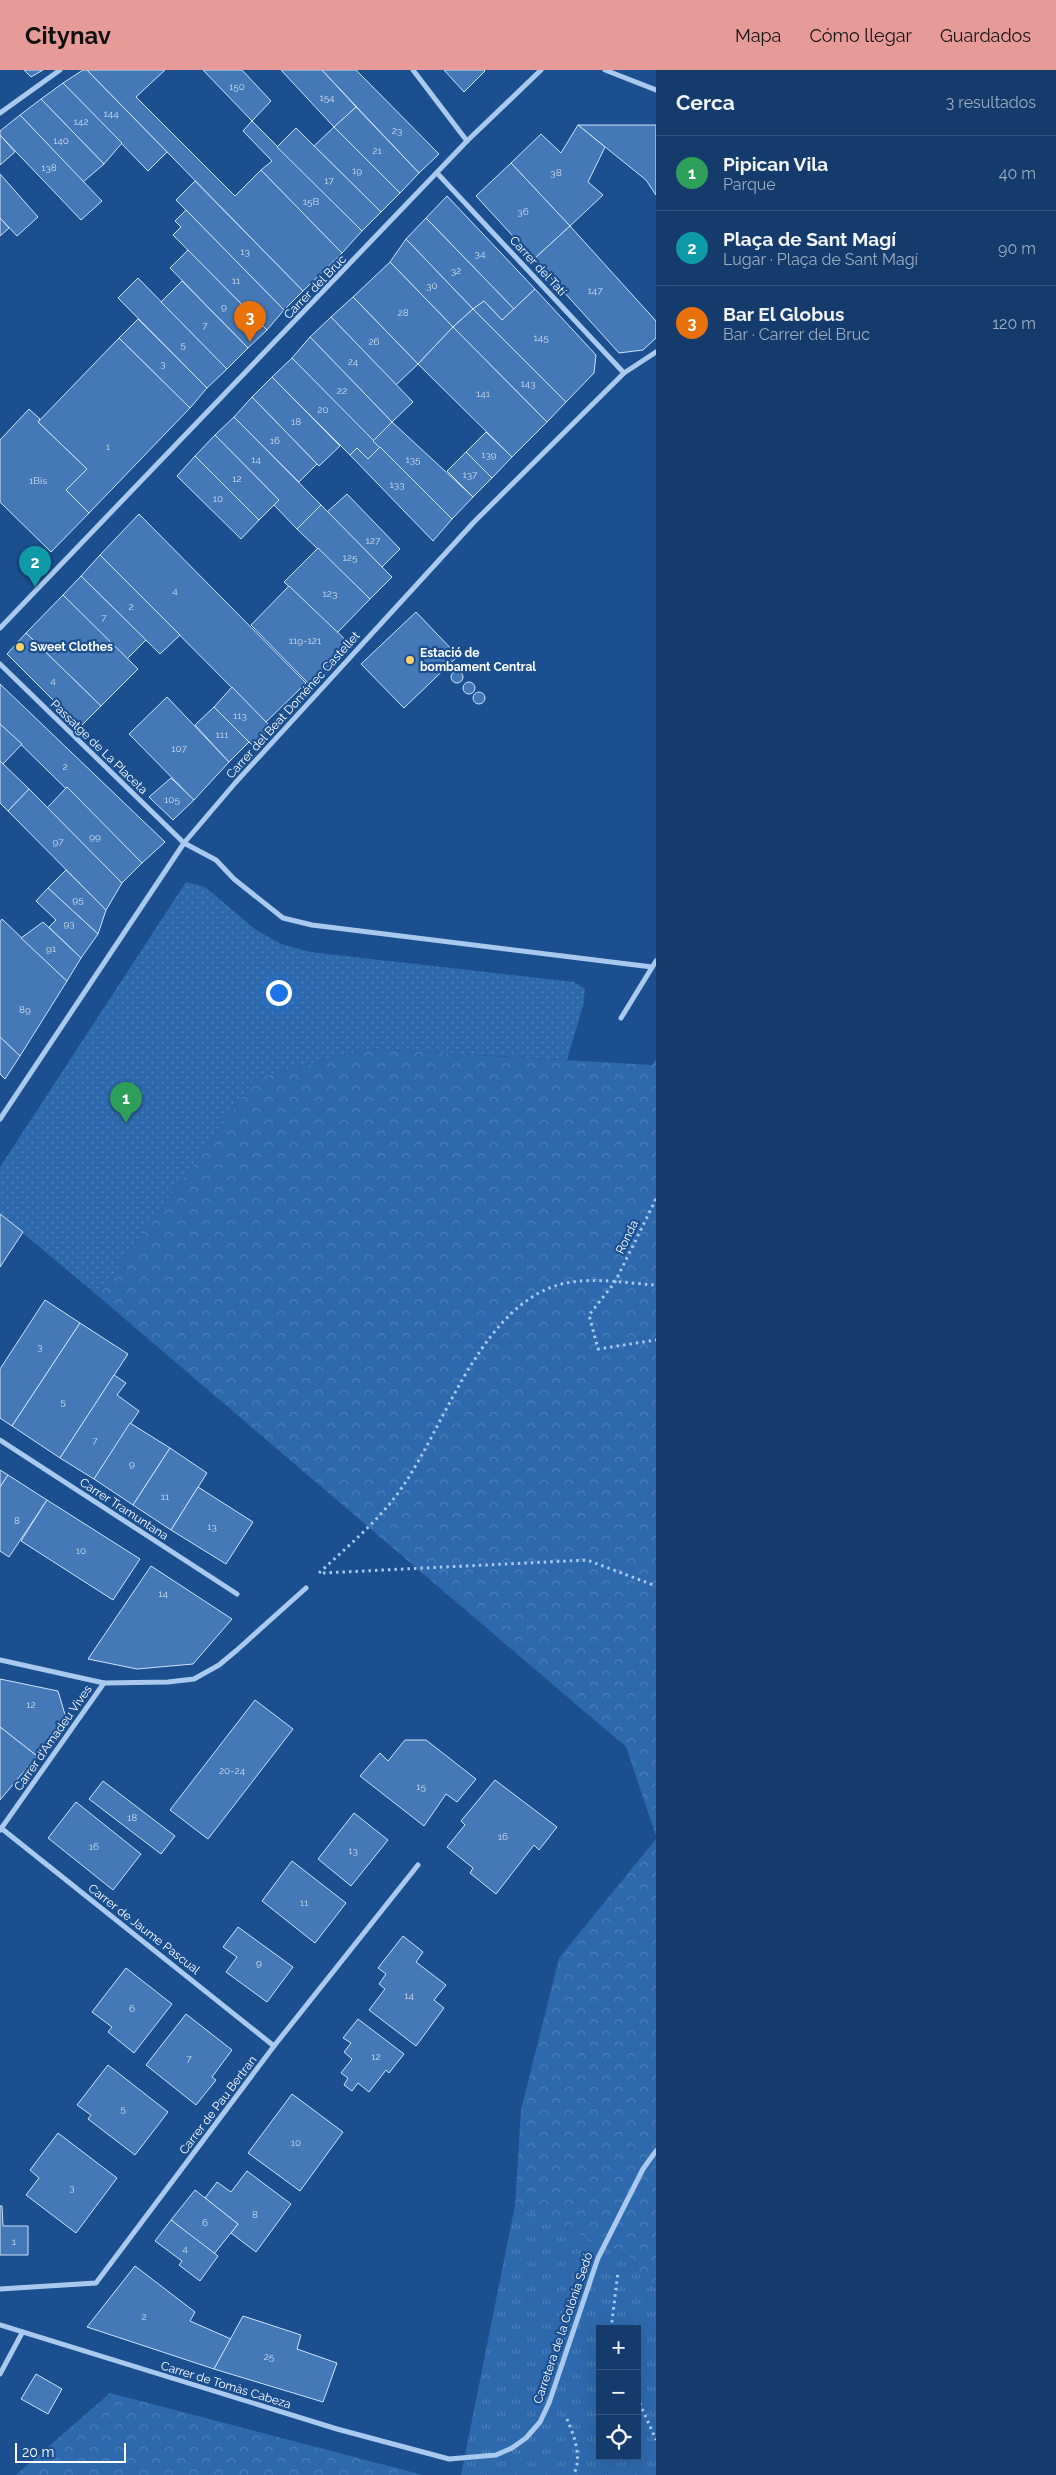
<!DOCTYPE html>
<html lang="es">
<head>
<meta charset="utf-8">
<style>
  body { margin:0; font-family:Raleway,sans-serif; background:#214673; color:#f1f3f6 }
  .controls { position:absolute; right:15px; bottom:15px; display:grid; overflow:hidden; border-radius:0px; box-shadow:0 5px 20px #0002 }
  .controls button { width:45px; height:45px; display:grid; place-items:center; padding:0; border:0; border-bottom:1px solid #33557e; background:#143b6b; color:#f1f3f6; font:25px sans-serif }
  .scale { position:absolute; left:15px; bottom:12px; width:111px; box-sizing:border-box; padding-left:5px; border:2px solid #fff; border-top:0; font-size:14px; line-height:18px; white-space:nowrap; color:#fff; -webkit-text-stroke:4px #1b4f8f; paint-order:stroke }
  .you { position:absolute; left:278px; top:922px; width:18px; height:18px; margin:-12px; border:4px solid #fff; border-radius:50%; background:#1a73e8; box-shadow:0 0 0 8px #1a73e833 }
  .badge { display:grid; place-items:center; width:32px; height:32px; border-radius:50%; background:#e69b98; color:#fff; font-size:16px; font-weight:700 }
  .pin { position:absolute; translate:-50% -41px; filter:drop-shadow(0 1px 2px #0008) }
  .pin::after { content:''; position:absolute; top:26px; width:18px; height:15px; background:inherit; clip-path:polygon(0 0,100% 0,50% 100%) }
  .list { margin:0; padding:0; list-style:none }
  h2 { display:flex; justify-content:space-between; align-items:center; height:65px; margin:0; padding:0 20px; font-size:21px }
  h2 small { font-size:16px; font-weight:400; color:#9dadc1 }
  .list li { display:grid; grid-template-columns:32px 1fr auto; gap:15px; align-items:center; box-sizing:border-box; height:75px; padding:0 20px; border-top:1px solid #33557e }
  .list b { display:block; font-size:19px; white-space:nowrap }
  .list p { margin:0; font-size:16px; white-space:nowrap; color:#9dadc1 }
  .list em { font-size:16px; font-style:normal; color:#9dadc1 }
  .icon { flex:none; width:28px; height:28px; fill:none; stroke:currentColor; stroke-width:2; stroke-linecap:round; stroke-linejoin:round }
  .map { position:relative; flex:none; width:656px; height:2405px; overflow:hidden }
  header { display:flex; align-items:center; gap:30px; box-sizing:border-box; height:70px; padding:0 25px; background:#e69b98; color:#111 }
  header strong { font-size:24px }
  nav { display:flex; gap:28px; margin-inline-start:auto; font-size:18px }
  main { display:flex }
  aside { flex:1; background:#143b6b }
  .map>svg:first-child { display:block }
  .grass { fill:url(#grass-tufts); fill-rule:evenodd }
  .forest { fill:url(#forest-crowns) }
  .park { fill:url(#park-dots) }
  .building { fill:#4478b7; stroke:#cfe3fa }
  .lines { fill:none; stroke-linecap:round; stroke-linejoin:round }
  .path { stroke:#a9c9ee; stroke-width:3; stroke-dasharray:2.5 4; stroke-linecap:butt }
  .street { stroke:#a9c9ee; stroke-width:5 }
  .poi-dot { fill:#ffd166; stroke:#1b4f8f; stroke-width:2 }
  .labels { text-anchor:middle; stroke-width:4.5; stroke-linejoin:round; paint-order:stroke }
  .number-label { font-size:10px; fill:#d0dded }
  .street-label { font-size:12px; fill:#fff; stroke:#1b4f8f }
  .poi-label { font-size:12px; font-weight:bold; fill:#fff; stroke:#1b4f8f; text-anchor:start }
</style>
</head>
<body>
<header>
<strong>Citynav</strong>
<nav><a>Mapa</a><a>Cómo llegar</a><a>Guardados</a></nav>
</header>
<main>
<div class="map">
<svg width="656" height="2405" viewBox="0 0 656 2405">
  <defs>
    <pattern id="grass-tufts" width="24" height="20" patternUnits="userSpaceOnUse" patternTransform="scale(1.25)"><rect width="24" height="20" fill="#2e69ad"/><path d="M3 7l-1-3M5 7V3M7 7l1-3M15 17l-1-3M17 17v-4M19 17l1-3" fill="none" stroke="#4d80b9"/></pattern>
    <pattern id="forest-crowns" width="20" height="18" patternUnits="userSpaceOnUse" patternTransform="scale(1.25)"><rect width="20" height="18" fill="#2e69ad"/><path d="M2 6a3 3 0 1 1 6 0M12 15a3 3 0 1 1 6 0" fill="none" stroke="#4d80b9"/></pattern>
    <pattern id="park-dots" width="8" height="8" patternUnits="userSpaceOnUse" patternTransform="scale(1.25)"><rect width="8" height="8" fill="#2e69ad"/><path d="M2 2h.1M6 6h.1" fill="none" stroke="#4d80b9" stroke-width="1.8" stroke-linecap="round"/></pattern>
  </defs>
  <rect width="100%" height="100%" fill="#1b4f8f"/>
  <!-- grass -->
  <path class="grass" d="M515,2135L629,2187L649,2215L656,2217V2405H461ZM600,2259H637V2386H600Z"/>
  <!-- forest -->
  <g class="forest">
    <path d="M369,979L652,995L656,989V1766L626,1677L98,1226L256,1008Z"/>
    <path d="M656,1769V2217L649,2215L629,2187L515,2135L521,2040L559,1888Z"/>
    <path d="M110,2323L423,2405H16Z"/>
  </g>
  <!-- park -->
  <path class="park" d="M186,812L205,817L256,860L281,874L310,882L574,912L585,919L583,936L567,990L369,979L256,1008L98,1226L0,1144V1097Z"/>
  <!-- building -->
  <g class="building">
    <path d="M24,0H43L31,7Z"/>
    <path d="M83,0H87L167,82L148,101L63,13Z"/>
    <path d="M87,0H165L136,27L235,126L261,100L342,183L303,221Z"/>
    <path d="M203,0H242L271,31L252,51Z"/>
    <path d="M281,0H322L356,37L334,57Z"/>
    <path d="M322,0H356L439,84L419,103Z"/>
    <path d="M444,0H484L485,1L464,22Z"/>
    <path d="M63,13L122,73L104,94L41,29Z"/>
    <path d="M41,29L104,94L83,112L20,45Z"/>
    <path d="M356,37L419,103L400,123L334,57Z"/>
    <path d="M20,45L102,131L81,150L0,65V61Z"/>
    <path d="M252,51L362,161L342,183L261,100L272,91L243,61Z"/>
    <path d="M578,55H656V125L646,110Z"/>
    <path d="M578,55L605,77L588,112L603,125L570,156L511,93L541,64L561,83Z"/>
    <path d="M334,57L400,123L381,142L314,76Z"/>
    <path d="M296,58L381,142L362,161L277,77Z"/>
    <path d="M0,65L15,82L0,95Z"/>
    <path d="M511,93L570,156L534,189L476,126Z"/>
    <path d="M0,104L38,147L17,166L0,148Z"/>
    <path d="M195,111L303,221L284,240L176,130Z"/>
    <path d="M447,126L535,219L514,239L426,148Z"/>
    <path d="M186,140L284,240L267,260L173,165L181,157L175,151Z"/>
    <path d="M0,148L9,158L0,166Z"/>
    <path d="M426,148L514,239L502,250L484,231L473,239L406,169Z"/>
    <path d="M570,156L656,251V268L643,280L619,283L534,189Z"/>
    <path d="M406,169L473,239L453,257L390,192Z"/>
    <path d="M188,180L267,260L248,278L170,198Z"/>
    <path d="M390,192L453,257L418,294L353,227Z"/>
    <path d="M138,208L227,299L207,318L118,228Z"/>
    <path d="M182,211L248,278L227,299L161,232Z"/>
    <path d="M535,219L596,285L594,303L566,332L473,239L484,231L502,250Z"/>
    <path d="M353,227L418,294L396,315L331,247Z"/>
    <path d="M473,239L566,332L547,352L453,257Z"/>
    <path d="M331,247L413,332L392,352L310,267Z"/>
    <path d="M138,249L207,318L190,338L119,268Z"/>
    <path d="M453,257L547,352L512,387L418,294Z"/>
    <path d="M310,267L392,352L373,371L292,288Z"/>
    <path d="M119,268L190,338L89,443L66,420L87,399L38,352Z"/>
    <path d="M292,288L380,377L368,389L357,378L350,385L272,307Z"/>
    <path d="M272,307L340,376L319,396L252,327Z"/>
    <path d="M252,327L317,394L299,412L234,347Z"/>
    <path d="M29,339L40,349L38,352L87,399L66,420L89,443L51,482L0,432V370Z"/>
    <path d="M234,347L321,435L297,459L274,435L279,430L215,365Z"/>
    <path d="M392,352L473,427L452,449L373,371Z"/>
    <path d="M486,362L512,387L492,408L466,382Z"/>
    <path d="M215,365L279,430L259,450L195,386Z"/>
    <path d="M380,377L452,449L433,471L350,385L357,378L368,389Z"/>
    <path d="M466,382L492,408L473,427L447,401Z"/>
    <path d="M195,386L259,450L241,469L177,406Z"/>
    <path d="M347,424L400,479L382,497L327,442Z"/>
    <path d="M321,435L392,507L370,529L297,459Z"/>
    <path d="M139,444L306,613L266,652L100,485Z"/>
    <path d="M318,478L370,529L337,563L284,512Z"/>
    <path d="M100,485L180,565L160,584L81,506Z"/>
    <path d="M81,506L146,570L127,589L63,525Z"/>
    <path d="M289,516L352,576L312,617L251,555Z"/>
    <path d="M63,525L138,599L101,636L26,563Z"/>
    <path d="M416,542L458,586L404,638L361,594Z"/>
    <path d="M26,563L101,636L80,657L7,584Z"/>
    <circle cx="457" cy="607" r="6"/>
    <circle cx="469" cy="618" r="6"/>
    <path d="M0,614L165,772L142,793L0,654Z"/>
    <path d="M232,617L271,657L253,676L214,637Z"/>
    <circle cx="479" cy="628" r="6"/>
    <path d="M167,627L229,692L194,730L129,664Z"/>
    <path d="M214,637L249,672L229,692L195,655Z"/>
    <path d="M0,654L22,674L3,694L0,691Z"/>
    <path d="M0,691L29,719L8,741L0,733Z"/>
    <path d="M171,708L194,730L173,750L149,727Z"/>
    <path d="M67,717L142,793L122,813L47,738Z"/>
    <path d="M29,719L122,813L106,840L8,741Z"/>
    <path d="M66,800L106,840L98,864L48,818Z"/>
    <path d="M48,818L98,864L81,888L49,857L56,850L36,831Z"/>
    <path d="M2,849L67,911L20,986L0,967V852Z"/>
    <path d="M43,852L81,888L67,911L21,868Z"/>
    <path d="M0,967L20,986L5,1009L0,1004Z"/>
    <path d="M0,1144L23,1162L0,1197Z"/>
    <path d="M45,1230L80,1253L12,1356L0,1348V1299Z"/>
    <path d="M80,1253L128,1284L60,1388L12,1356Z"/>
    <path d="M114,1305L126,1313L117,1325L139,1341L94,1409L60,1388Z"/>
    <path d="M130,1353L170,1378L133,1435L94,1409Z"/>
    <path d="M170,1378L207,1403L171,1460L133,1435Z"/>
    <path d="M0,1400L8,1405L0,1417Z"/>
    <path d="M8,1405L47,1430L9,1487L0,1481V1417Z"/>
    <path d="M198,1417L253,1452L226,1494L171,1460Z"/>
    <path d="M47,1430L140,1489L113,1530L21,1471Z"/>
    <path d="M151,1496L232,1549L193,1594L137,1599L88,1589Z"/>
    <path d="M0,1609L58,1621L66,1648L37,1686L0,1657Z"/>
    <path d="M255,1630L293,1659L208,1769L170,1740Z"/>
    <path d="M0,1657L37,1686L0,1730Z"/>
    <path d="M405,1670H426L476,1709L457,1732L446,1724L424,1756L360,1706L380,1683L388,1691Z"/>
    <path d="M495,1710L557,1757L539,1780L534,1775L496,1824L470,1803L473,1798L447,1777L465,1755L461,1751Z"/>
    <path d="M103,1711L175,1766L161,1784L89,1729Z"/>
    <path d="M76,1732L141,1784L113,1820L48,1768Z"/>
    <path d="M354,1743L388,1770L351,1816L318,1789Z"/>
    <path d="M292,1791L346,1833L315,1873L262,1831Z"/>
    <path d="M238,1857L293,1897L267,1932L226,1902L237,1887L223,1877Z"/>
    <path d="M403,1866L423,1882L416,1892L446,1915L434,1930L444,1938L416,1976L369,1940L385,1919L379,1914L386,1904L378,1898Z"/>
    <path d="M126,1898L172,1934L134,1983L108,1962L112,1957L92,1942Z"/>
    <path d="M186,1944L232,1980L212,2007L216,2010L196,2035L146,1995Z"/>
    <path d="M358,1949L404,1984L389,2003L386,2000L369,2022L358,2013L352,2021L344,2015L348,2008L341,2003L352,1989L344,1982L351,1973L343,1968Z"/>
    <path d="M108,1995L168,2042L135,2085L88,2049L91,2045L77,2035Z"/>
    <path d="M292,2024L343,2062L300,2121L248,2083Z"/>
    <path d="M58,2063L117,2108L76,2163L26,2125L39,2108L30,2100Z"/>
    <path d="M247,2101L291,2134L256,2182L231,2163L238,2154L205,2128L217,2112L231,2122Z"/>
    <path d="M195,2120L238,2154L214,2184L171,2150Z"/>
    <path d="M0,2136H2L3,2156H28V2185H0Z"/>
    <path d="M171,2150L218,2186L200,2211L179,2195L182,2191L155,2171Z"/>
    <path d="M135,2196L195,2242L190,2251L231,2269L214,2299L87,2257Z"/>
    <path d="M243,2246L301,2265L297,2279L337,2293L323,2332L214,2299Z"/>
    <path d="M36,2304L62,2319L48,2344L21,2329Z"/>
  </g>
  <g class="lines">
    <!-- path -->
    <g class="path">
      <path d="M656,1129L615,1212L589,1245L598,1279L656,1270"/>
      <path d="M319,1503C349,1475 380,1450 403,1416C444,1356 477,1250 547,1219C581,1204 620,1213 656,1215"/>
      <path d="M323,1503L587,1490L656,1516"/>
      <path d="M611,2259L618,2202"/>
      <path d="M637,2327L656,2370"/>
      <path d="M567,2349C574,2365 583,2389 573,2405"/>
    </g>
    <!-- street -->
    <g class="street">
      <path d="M413,0L467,71"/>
      <path d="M605,0L656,20"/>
      <path d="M0,43L60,0"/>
      <path d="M437,103L624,303"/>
      <path d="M0,558L467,71L541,0"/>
      <path d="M0,594L184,773L216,790L234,809L283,848L312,855L652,897"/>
      <path d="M621,948L656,891"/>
      <path d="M0,1049L184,773L236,712L474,452L624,303L656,282"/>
      <path d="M0,1370L237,1524"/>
      <path d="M0,1590L104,1613L168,1612L194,1609L219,1595L237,1580L306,1518"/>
      <path d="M1,1758L274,1976"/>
      <path d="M0,1760L104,1613"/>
      <path d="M0,2219L96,2213L274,1976L418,1795"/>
      <path d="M0,2255L337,2359L449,2389L496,2385L512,2378L526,2368L540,2352L549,2333L598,2188L643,2099L656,2081"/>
      <path d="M0,2304L22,2263"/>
    </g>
  </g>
  <!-- markers -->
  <g class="poi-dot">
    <circle cx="20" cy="577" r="5"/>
    <circle cx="410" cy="590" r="5"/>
  </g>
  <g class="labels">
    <!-- number labels -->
    <g class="number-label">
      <text x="237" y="20">150</text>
      <text x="327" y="31">154</text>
      <text x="111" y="47">144</text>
      <text x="81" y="55">142</text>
      <text x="397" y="64">23</text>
      <text x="61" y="74">140</text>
      <text x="377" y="84">21</text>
      <text x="49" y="101">138</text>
      <text x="357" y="104">19</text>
      <text x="556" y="106">38</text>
      <text x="329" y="114">17</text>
      <text x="311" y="135">15B</text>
      <text x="523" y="145">36</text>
      <text x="245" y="185">13</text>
      <text x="480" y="187">34</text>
      <text x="456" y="204">32</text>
      <text x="236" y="214">11</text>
      <text x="432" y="219">30</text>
      <text x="595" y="224">147</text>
      <text x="224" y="240">9</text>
      <text x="403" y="246">28</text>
      <text x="205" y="259">7</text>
      <text x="541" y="271">145</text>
      <text x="374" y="275">26</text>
      <text x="183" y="278">5</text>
      <text x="353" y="295">24</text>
      <text x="163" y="297">3</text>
      <text x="528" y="317">143</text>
      <text x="342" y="324">22</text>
      <text x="483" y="327">141</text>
      <text x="323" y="343">20</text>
      <text x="296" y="355">18</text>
      <text x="275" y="374">16</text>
      <text x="108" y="380">1</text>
      <text x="489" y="388">139</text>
      <text x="256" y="393">14</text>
      <text x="413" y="393">135</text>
      <text x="470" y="408">137</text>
      <text x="237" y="412">12</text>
      <text x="38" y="414">1Bis</text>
      <text x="397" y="418">133</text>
      <text x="218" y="432">10</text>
      <text x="373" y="474">127</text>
      <text x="350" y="491">125</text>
      <text x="175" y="524">4</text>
      <text x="330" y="527">123</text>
      <text x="131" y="540">2</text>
      <text x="104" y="551">7</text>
      <text x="305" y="574">119-121</text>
      <text x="53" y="614">4</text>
      <text x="240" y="649">113</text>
      <text x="222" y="668">111</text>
      <text x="179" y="682">107</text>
      <text x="65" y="700">2</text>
      <text x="172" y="733">105</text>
      <text x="95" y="770">99</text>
      <text x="58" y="775">97</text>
      <text x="78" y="833">95</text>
      <text x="69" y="857">93</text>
      <text x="51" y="882">91</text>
      <text x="25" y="943">89</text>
      <text x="40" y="1280">3</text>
      <text x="63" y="1335">5</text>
      <text x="95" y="1374">7</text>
      <text x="132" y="1397">9</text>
      <text x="165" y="1430">11</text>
      <text x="17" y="1454">8</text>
      <text x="212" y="1460">13</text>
      <text x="81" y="1484">10</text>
      <text x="163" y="1527">14</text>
      <text x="31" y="1638">12</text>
      <text x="232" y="1704">20-24</text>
      <text x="421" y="1720">15</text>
      <text x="132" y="1751">18</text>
      <text x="503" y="1770">16</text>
      <text x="94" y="1780">16</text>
      <text x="353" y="1784">13</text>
      <text x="304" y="1836">11</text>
      <text x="259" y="1896">9</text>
      <text x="409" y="1929">14</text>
      <text x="132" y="1942">6</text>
      <text x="376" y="1990">12</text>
      <text x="189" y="1992">7</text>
      <text x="123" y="2042">5</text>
      <text x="296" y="2076">10</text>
      <text x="72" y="2121">3</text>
      <text x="255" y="2148">8</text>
      <text x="205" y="2156">6</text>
      <text x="14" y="2175">1</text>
      <text x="185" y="2182">4</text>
      <text x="144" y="2250">2</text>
      <text x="269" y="2290">25</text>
    </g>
    <!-- street labels -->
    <g class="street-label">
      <text transform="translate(538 196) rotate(47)" y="4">Carrer del Tatí</text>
      <text transform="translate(315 217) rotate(-46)" y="4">Carrer del Bruc</text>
      <text transform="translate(293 635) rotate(-48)" y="4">Carrer del Beat Doménec Castellet</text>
      <text transform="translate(99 677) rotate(44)" y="4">Passatge de La Placeta</text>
      <text transform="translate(627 1167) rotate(-64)" y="4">Ronda</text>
      <text transform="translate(124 1439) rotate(33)" y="4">Carrer Tramuntana</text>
      <text transform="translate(53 1668) rotate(-55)" y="4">Carrer d'Amadeu Vives</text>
      <text transform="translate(144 1859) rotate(38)" y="4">Carrer de Jaume Pascual</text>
      <text transform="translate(218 2035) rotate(-53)" y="4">Carrer de Pau Bertran</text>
      <text transform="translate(563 2258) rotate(-71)" y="4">Carretera de la Colònia Sedó</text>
      <text transform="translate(226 2315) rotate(17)" y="4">Carrer de Tomàs Cabeza</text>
    </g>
    <!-- poi labels -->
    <g class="poi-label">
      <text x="30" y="581">Sweet Clothes</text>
      <text x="420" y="587">Estació de<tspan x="420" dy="14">bombament Central</tspan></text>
    </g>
  </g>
</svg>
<div class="controls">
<button>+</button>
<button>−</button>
<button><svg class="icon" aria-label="locate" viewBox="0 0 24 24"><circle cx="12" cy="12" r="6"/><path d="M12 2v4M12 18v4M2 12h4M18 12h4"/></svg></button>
</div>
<div class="scale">20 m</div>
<div class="you"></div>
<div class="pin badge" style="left:126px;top:1053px;background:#2e9e5b">1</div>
<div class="pin badge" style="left:35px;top:517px;background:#0f9aa8">2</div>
<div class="pin badge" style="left:250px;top:272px;background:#e8710a">3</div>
</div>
<aside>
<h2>Cerca<small>3 resultados</small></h2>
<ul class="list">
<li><span class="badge" style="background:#2e9e5b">1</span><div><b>Pipican Vila</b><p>Parque</p></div><em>40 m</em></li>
<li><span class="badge" style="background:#0f9aa8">2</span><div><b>Plaça de Sant Magí</b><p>Lugar · Plaça de Sant Magí</p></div><em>90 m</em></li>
<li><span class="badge" style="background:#e8710a">3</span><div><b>Bar El Globus</b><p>Bar · Carrer del Bruc</p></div><em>120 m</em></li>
</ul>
</aside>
</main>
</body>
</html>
